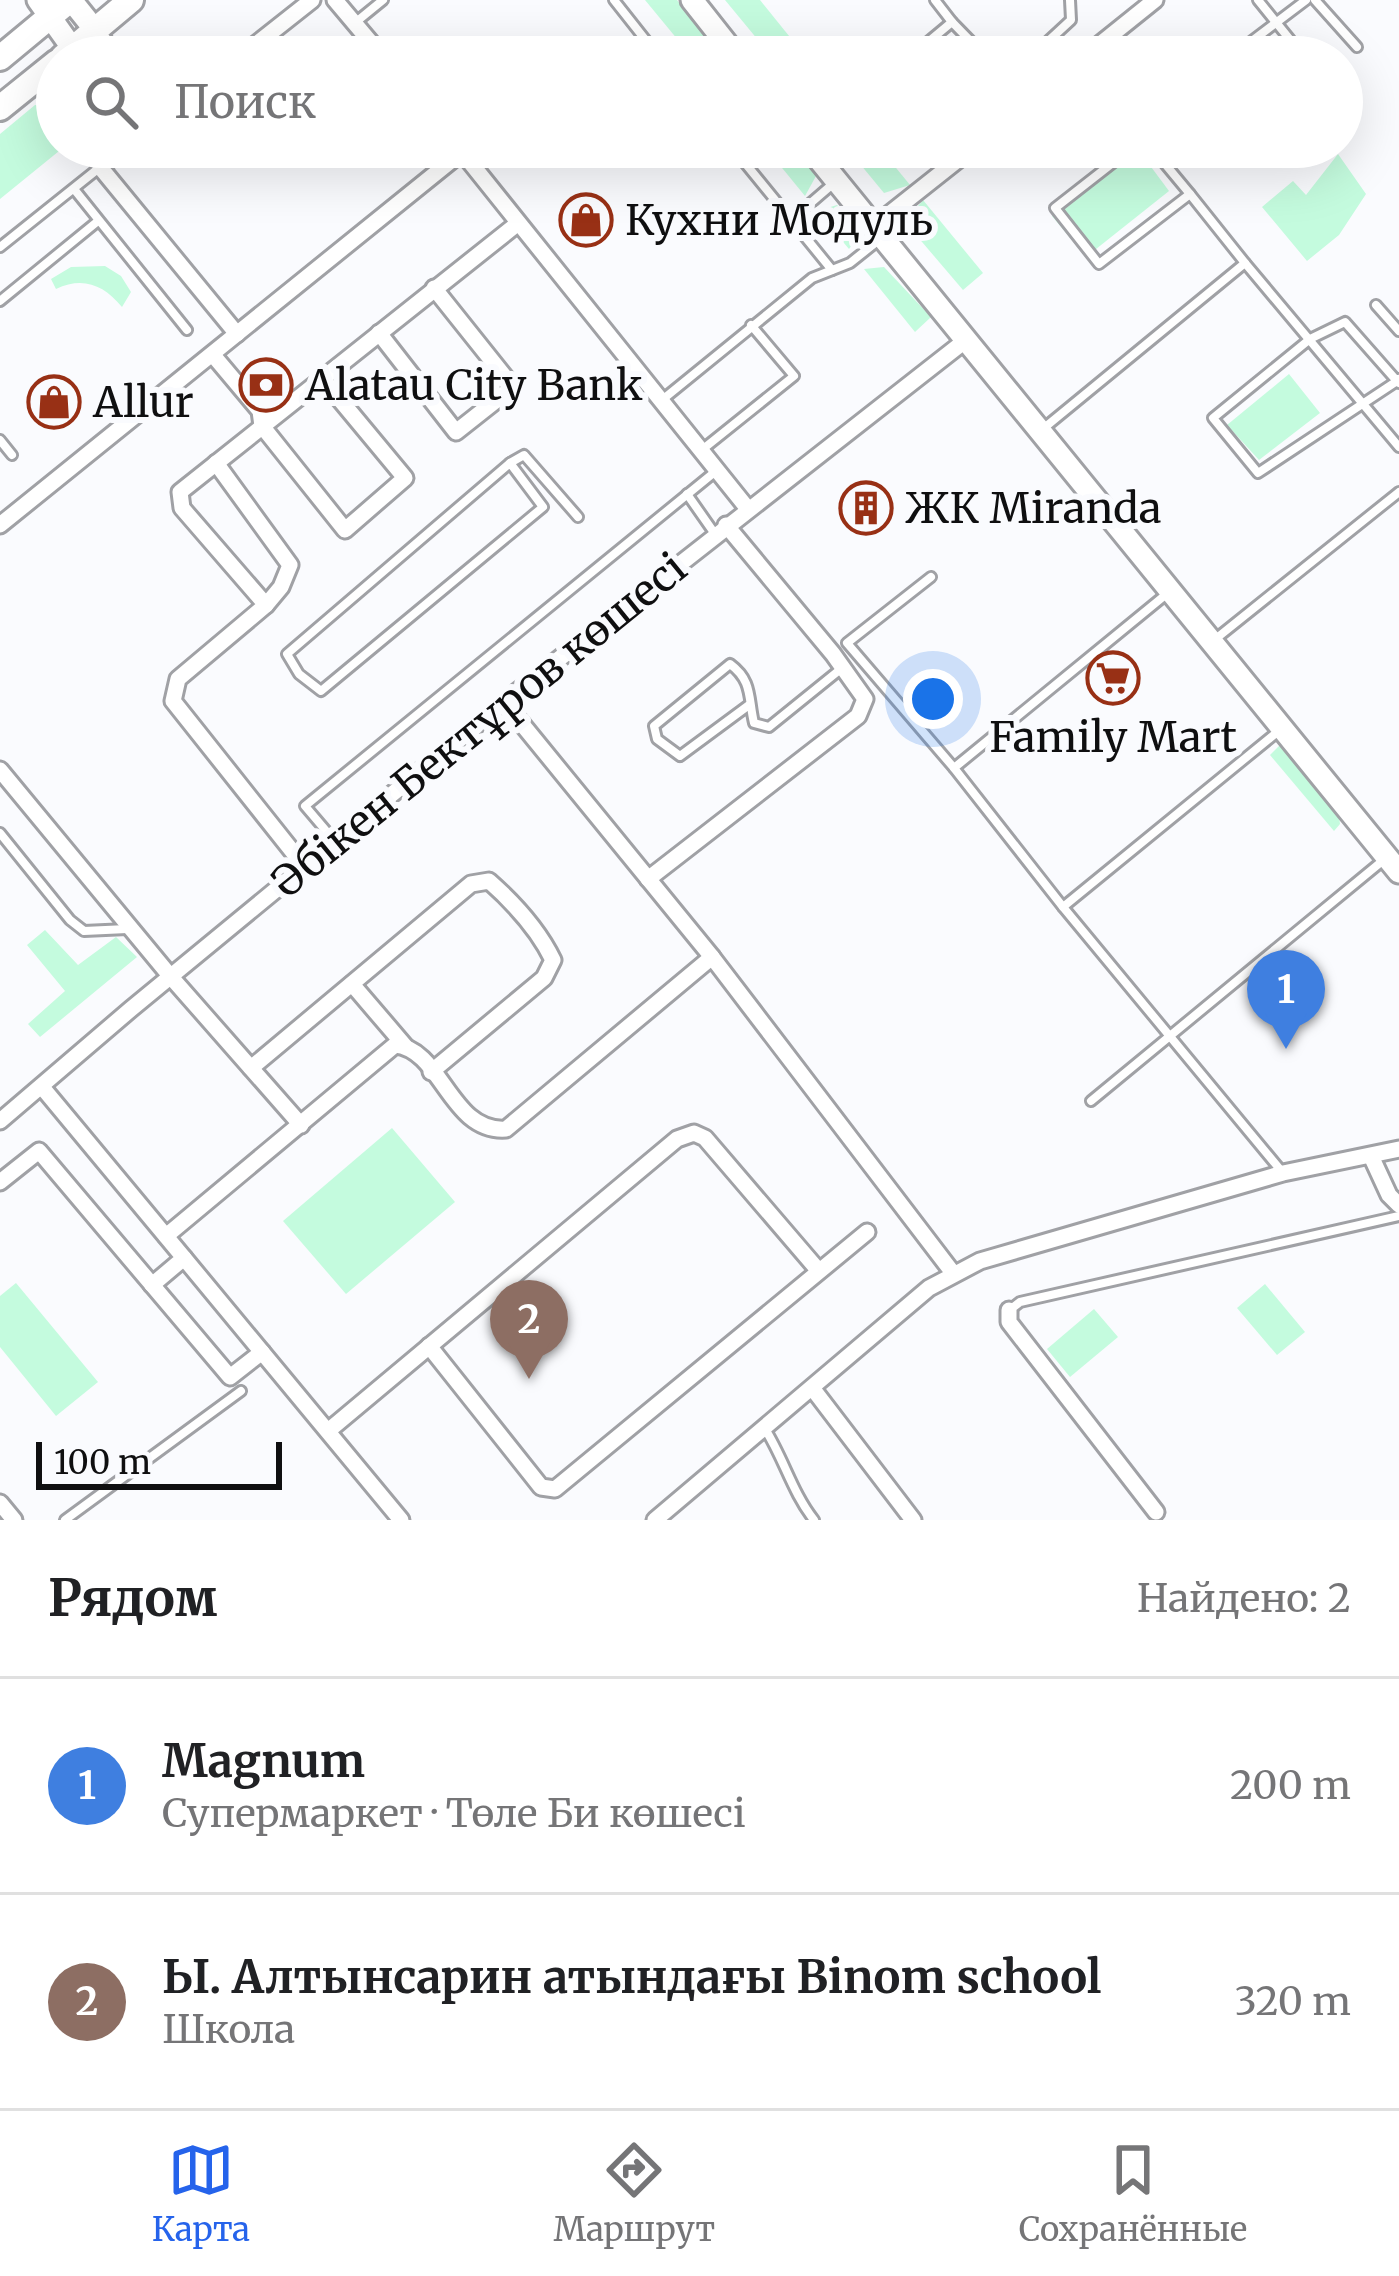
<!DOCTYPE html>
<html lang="ru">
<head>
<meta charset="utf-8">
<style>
  body { margin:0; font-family:Merriweather,serif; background:#f6f6f6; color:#202124 }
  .scale { position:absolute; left:36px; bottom:30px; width:246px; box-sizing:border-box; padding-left:12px; border:6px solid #0f0f10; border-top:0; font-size:33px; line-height:42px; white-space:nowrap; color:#0f0f10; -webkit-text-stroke:9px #fafbfe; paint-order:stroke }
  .you { position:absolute; left:933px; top:699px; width:42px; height:42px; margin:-30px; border:9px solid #fff; border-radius:50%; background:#1a73e8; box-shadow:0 0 0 18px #1a73e833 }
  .badge { display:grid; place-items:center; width:78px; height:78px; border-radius:50%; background:#2563eb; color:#fff; font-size:39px; font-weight:700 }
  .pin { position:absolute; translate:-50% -99px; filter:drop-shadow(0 3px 6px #0008) }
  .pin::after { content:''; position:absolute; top:63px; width:42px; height:36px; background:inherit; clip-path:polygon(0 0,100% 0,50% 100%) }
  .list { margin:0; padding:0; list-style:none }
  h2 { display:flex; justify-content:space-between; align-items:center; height:156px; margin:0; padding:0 48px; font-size:51px }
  h2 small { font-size:39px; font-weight:400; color:#757577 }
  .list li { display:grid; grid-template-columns:78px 1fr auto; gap:36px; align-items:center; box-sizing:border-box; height:216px; padding:0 48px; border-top:3px solid #e0e0e0 }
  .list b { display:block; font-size:45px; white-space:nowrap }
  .list p { margin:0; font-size:39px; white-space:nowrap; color:#757577 }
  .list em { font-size:39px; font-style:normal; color:#757577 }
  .icon { flex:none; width:66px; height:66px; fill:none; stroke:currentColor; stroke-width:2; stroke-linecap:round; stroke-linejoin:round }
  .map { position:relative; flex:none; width:1399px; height:1520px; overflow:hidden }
  .search { position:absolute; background:#fff; box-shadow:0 12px 48px #0002; left:36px; right:36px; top:36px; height:132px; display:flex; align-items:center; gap:30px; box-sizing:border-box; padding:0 42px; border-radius:66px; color:#757577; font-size:45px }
  .sheet { height:588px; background:#fff }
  nav { display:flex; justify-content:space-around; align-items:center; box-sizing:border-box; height:168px; border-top:3px solid #e0e0e0; background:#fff; font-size:33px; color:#757577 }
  nav a { display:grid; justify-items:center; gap:6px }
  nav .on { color:#2563eb }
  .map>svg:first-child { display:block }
  .green { fill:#c4fbde }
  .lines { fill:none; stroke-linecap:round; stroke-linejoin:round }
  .lane-casing { stroke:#a0a1a5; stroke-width:14 }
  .street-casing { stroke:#a0a1a5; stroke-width:21 }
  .secondary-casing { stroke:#a0a1a5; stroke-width:27 }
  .primary-casing { stroke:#a0a1a5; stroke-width:30 }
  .lane { stroke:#fff; stroke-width:8 }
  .street { stroke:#fff; stroke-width:15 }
  .secondary { stroke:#fff; stroke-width:21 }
  .primary { stroke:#fff; stroke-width:24 }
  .labels { text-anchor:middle; stroke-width:12; stroke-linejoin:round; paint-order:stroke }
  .poi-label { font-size:42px; fill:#0f0f10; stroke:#fafbfe; text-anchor:start }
  .street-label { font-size:42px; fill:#0f0f10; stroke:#fafbfe }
</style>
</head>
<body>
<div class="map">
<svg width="1399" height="1520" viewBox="0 0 1399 1520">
  <rect width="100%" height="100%" fill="#fafbfe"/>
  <!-- green -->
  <g class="green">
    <path d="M645,0H677L722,57H692Z"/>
    <path d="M725,0H760L806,57H772Z"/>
    <path d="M57,98V147H64L0,199V134L35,105L50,106Z"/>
    <path d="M765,147H793L816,176L805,196Z"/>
    <path d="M846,147H879L910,185L884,193Z"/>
    <path d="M1137,148L1169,191L1086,257L1052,216Z"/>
    <path d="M1338,154L1366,194L1339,235L1307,261L1262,207L1293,181L1306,195Z"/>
    <path d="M923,200L983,273L963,290L905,222Z"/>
    <path d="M837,205L861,233L849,249L817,211Z"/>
    <path d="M105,266L121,276L131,292L122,307C104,285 83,276 56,289L51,279L71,267Z"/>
    <path d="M884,267L931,317L915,332L864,269Z"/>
    <path d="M1289,374L1320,413L1259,460L1227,425Z"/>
    <path d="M1281,744L1339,816L1340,824L1334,831L1270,755Z"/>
    <path d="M45,930L78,965L116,937L137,957L40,1037L28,1024L65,991L27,945Z"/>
    <path d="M392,1128L455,1202L346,1294L283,1221Z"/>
    <path d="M16,1283L98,1382L56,1416L0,1347V1296Z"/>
    <path d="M1265,1284L1305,1332L1277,1355L1237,1308Z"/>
    <path d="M1094,1309L1118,1337L1070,1377L1047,1349Z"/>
  </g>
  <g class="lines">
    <!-- lane casing -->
    <g class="lane-casing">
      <g id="lane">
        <path d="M614,0L659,57"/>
        <path d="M935,0L952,22"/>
        <path d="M1258,0L1304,57"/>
        <path d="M1315,0L1357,47"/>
        <path d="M356,22L383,0"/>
        <path d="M1109,36L1129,57"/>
        <path d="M1244,47L1306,0"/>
        <path d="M910,57L952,22L986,57"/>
        <path d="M1031,57L1071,20L1070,0"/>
        <path d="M1232,57L1244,47L1251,57"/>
        <path d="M732,147L832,270"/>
        <path d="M1151,147L1190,194"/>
        <path d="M1212,147L1222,158"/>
        <path d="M74,189L187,330"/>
        <path d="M791,220L835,182"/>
        <path d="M0,247L99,168"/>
        <path d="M1245,263L1399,447"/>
        <path d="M0,301L98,221"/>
        <path d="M1376,305L1399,331"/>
        <path d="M1399,379L1397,381L1258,473L1213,418L1310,339L1345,322L1397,381L1399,383"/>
        <path d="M662,400L812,278L850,263L880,239"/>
        <path d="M1044,428L1245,263L1190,194L1099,264L1055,208L1133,147"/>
        <path d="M0,440L12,455"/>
        <path d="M703,449L794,376L751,325"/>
        <path d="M510,463L543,507L321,691L299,674L287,654Z"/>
        <path d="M510,463L524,455L578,517"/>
        <path d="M687,494L715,534"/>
        <path d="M931,577L847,643L954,768"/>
        <path d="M1169,592L954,768L1063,907L1281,729"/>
        <path d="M1213,641L1399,492"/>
        <path d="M749,705L680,756L657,739L654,726L730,664C753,681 748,698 754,723L769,727L842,668"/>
        <path d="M0,833L70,920L84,931L127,929"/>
        <path d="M333,839L305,806L716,471"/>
        <path d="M1063,907L1283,1173"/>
        <path d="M1091,1101L1386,858"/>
        <path d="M1011,1309L1020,1302L1399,1216"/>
        <path d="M765,1429C784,1459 792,1492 814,1520"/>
        <path d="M65,1520L241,1391"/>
      </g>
    </g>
    <!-- street casing -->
    <g class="street-casing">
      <g id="street">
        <path d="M335,0L383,57"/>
        <path d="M95,30L117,57"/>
        <path d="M240,57L312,0"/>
        <path d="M1084,57L1155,0"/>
        <path d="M125,147L100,167L237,334"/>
        <path d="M458,147L748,509"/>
        <path d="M873,227L974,147"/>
        <path d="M379,333L456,432L513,387L434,288"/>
        <path d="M213,355L260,411L262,426L345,530L405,478L322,378"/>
        <path d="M216,463L290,565L281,587L266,605L178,679L173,701L304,866"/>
        <path d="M0,525L462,152"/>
        <path d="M266,605L182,508L180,492L517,224"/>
        <path d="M504,702L712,957L953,1273"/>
        <path d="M0,770L171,977L301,1125"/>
        <path d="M648,879L858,716L865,699L833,654L726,525"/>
        <path d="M352,984L405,1046"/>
        <path d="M251,1068L471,884L489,881C515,904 538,929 553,960L544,978L431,1072"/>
        <path d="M42,1087L184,1258L152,1285"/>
        <path d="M0,1121L131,1009L504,702L966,340"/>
        <path d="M1371,1156L1389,1195L1399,1205"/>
        <path d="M0,1182L39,1151L230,1377L262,1352"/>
        <path d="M166,1236L395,1045C442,1049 450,1133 506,1129L712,957"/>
        <path d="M184,1258L401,1520"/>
        <path d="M1009,1310V1322L1156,1512"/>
        <path d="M429,1346L541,1487L555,1489L867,1232"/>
        <path d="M813,1389L913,1520"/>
        <path d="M328,1431L677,1139L694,1133L705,1138L818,1270"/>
        <path d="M0,1503L14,1520"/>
        <path d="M655,1520L929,1288L980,1261L1283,1173L1399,1149"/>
      </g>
    </g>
    <!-- secondary casing -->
    <g class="secondary-casing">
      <g id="secondary">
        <path d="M38,0L73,49"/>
        <path d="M71,0L95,30"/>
        <path d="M692,0L737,57"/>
        <path d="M809,147L1399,872"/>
      </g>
    </g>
    <!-- primary casing -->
    <g class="primary-casing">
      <g id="primary">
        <path d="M63,57L131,0"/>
        <path d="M0,58L70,0"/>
        <path d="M0,108L57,62"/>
      </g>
    </g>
    <!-- lane -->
    <use href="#lane" class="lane"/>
    <!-- street -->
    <use href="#street" class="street"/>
    <!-- secondary -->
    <use href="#secondary" class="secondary"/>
    <!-- primary -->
    <use href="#primary" class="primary"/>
  </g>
  <!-- icons -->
  <defs>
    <g id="shop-ring" transform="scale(2.7)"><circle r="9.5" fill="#fafbfe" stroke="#983015" stroke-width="1.5"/><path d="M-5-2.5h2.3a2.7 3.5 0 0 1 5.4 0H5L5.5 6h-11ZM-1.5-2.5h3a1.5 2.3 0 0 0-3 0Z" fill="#983015"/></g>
    <g id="bank-ring" transform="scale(2.7)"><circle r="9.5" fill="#fafbfe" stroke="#983015" stroke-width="1.5"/><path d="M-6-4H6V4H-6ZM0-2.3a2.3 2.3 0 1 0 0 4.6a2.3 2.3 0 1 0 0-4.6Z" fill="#983015"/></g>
    <g id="building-ring" transform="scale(2.7)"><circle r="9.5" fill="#fafbfe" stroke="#983015" stroke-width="1.5"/><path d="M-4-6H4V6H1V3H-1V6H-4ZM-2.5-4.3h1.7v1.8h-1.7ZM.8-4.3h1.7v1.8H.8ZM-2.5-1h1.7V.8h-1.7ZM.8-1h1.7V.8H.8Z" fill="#983015"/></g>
    <g id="supermarket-ring" transform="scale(2.7)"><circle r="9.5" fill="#fafbfe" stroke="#983015" stroke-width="1.5"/><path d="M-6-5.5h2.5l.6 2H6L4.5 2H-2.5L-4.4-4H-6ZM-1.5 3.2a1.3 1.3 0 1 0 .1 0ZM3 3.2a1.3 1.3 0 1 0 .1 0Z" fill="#983015"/></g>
  </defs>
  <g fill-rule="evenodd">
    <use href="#shop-ring" x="586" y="220"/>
    <use href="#bank-ring" x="266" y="385"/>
    <use href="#shop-ring" x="54" y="402"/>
    <use href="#building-ring" x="866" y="508"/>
    <use href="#supermarket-ring" x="1113" y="678"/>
  </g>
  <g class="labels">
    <!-- poi labels -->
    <g class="poi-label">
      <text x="625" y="235">Кухни Модуль</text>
      <text x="305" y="400">Alatau City Bank</text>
      <text x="93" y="417">Allur</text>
      <text x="905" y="523">ЖК Miranda</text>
      <text x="1113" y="752" text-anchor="middle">Family Mart</text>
    </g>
    <!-- street labels -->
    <g class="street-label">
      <text transform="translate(479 725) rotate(-39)" y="15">Әбікен Бектұров көшесі</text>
    </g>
  </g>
</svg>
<div class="scale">100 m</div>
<div class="you"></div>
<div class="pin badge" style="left:1286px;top:1049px;background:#3f7fe0">1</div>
<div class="pin badge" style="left:529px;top:1379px;background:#8d6e63">2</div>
<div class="search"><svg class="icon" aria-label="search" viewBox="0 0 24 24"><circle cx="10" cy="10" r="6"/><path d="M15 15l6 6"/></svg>Поиск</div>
</div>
<section class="sheet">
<h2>Рядом<small>Найдено: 2</small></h2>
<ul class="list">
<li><span class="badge" style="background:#3f7fe0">1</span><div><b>Magnum</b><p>Супермаркет · Төле Би көшесі</p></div><em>200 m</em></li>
<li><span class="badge" style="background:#8d6e63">2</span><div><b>Ы. Алтынсарин атындағы Binom school</b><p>Школа</p></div><em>320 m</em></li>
</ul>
</section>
<nav>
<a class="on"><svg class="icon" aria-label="map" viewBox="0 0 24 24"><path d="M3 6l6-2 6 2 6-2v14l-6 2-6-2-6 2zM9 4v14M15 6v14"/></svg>Карта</a>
<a><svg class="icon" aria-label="directions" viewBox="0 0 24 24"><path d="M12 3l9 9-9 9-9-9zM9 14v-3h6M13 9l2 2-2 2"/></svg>Маршрут</a>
<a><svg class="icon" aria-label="saved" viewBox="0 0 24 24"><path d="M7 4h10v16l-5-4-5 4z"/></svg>Сохранённые</a>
</nav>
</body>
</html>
